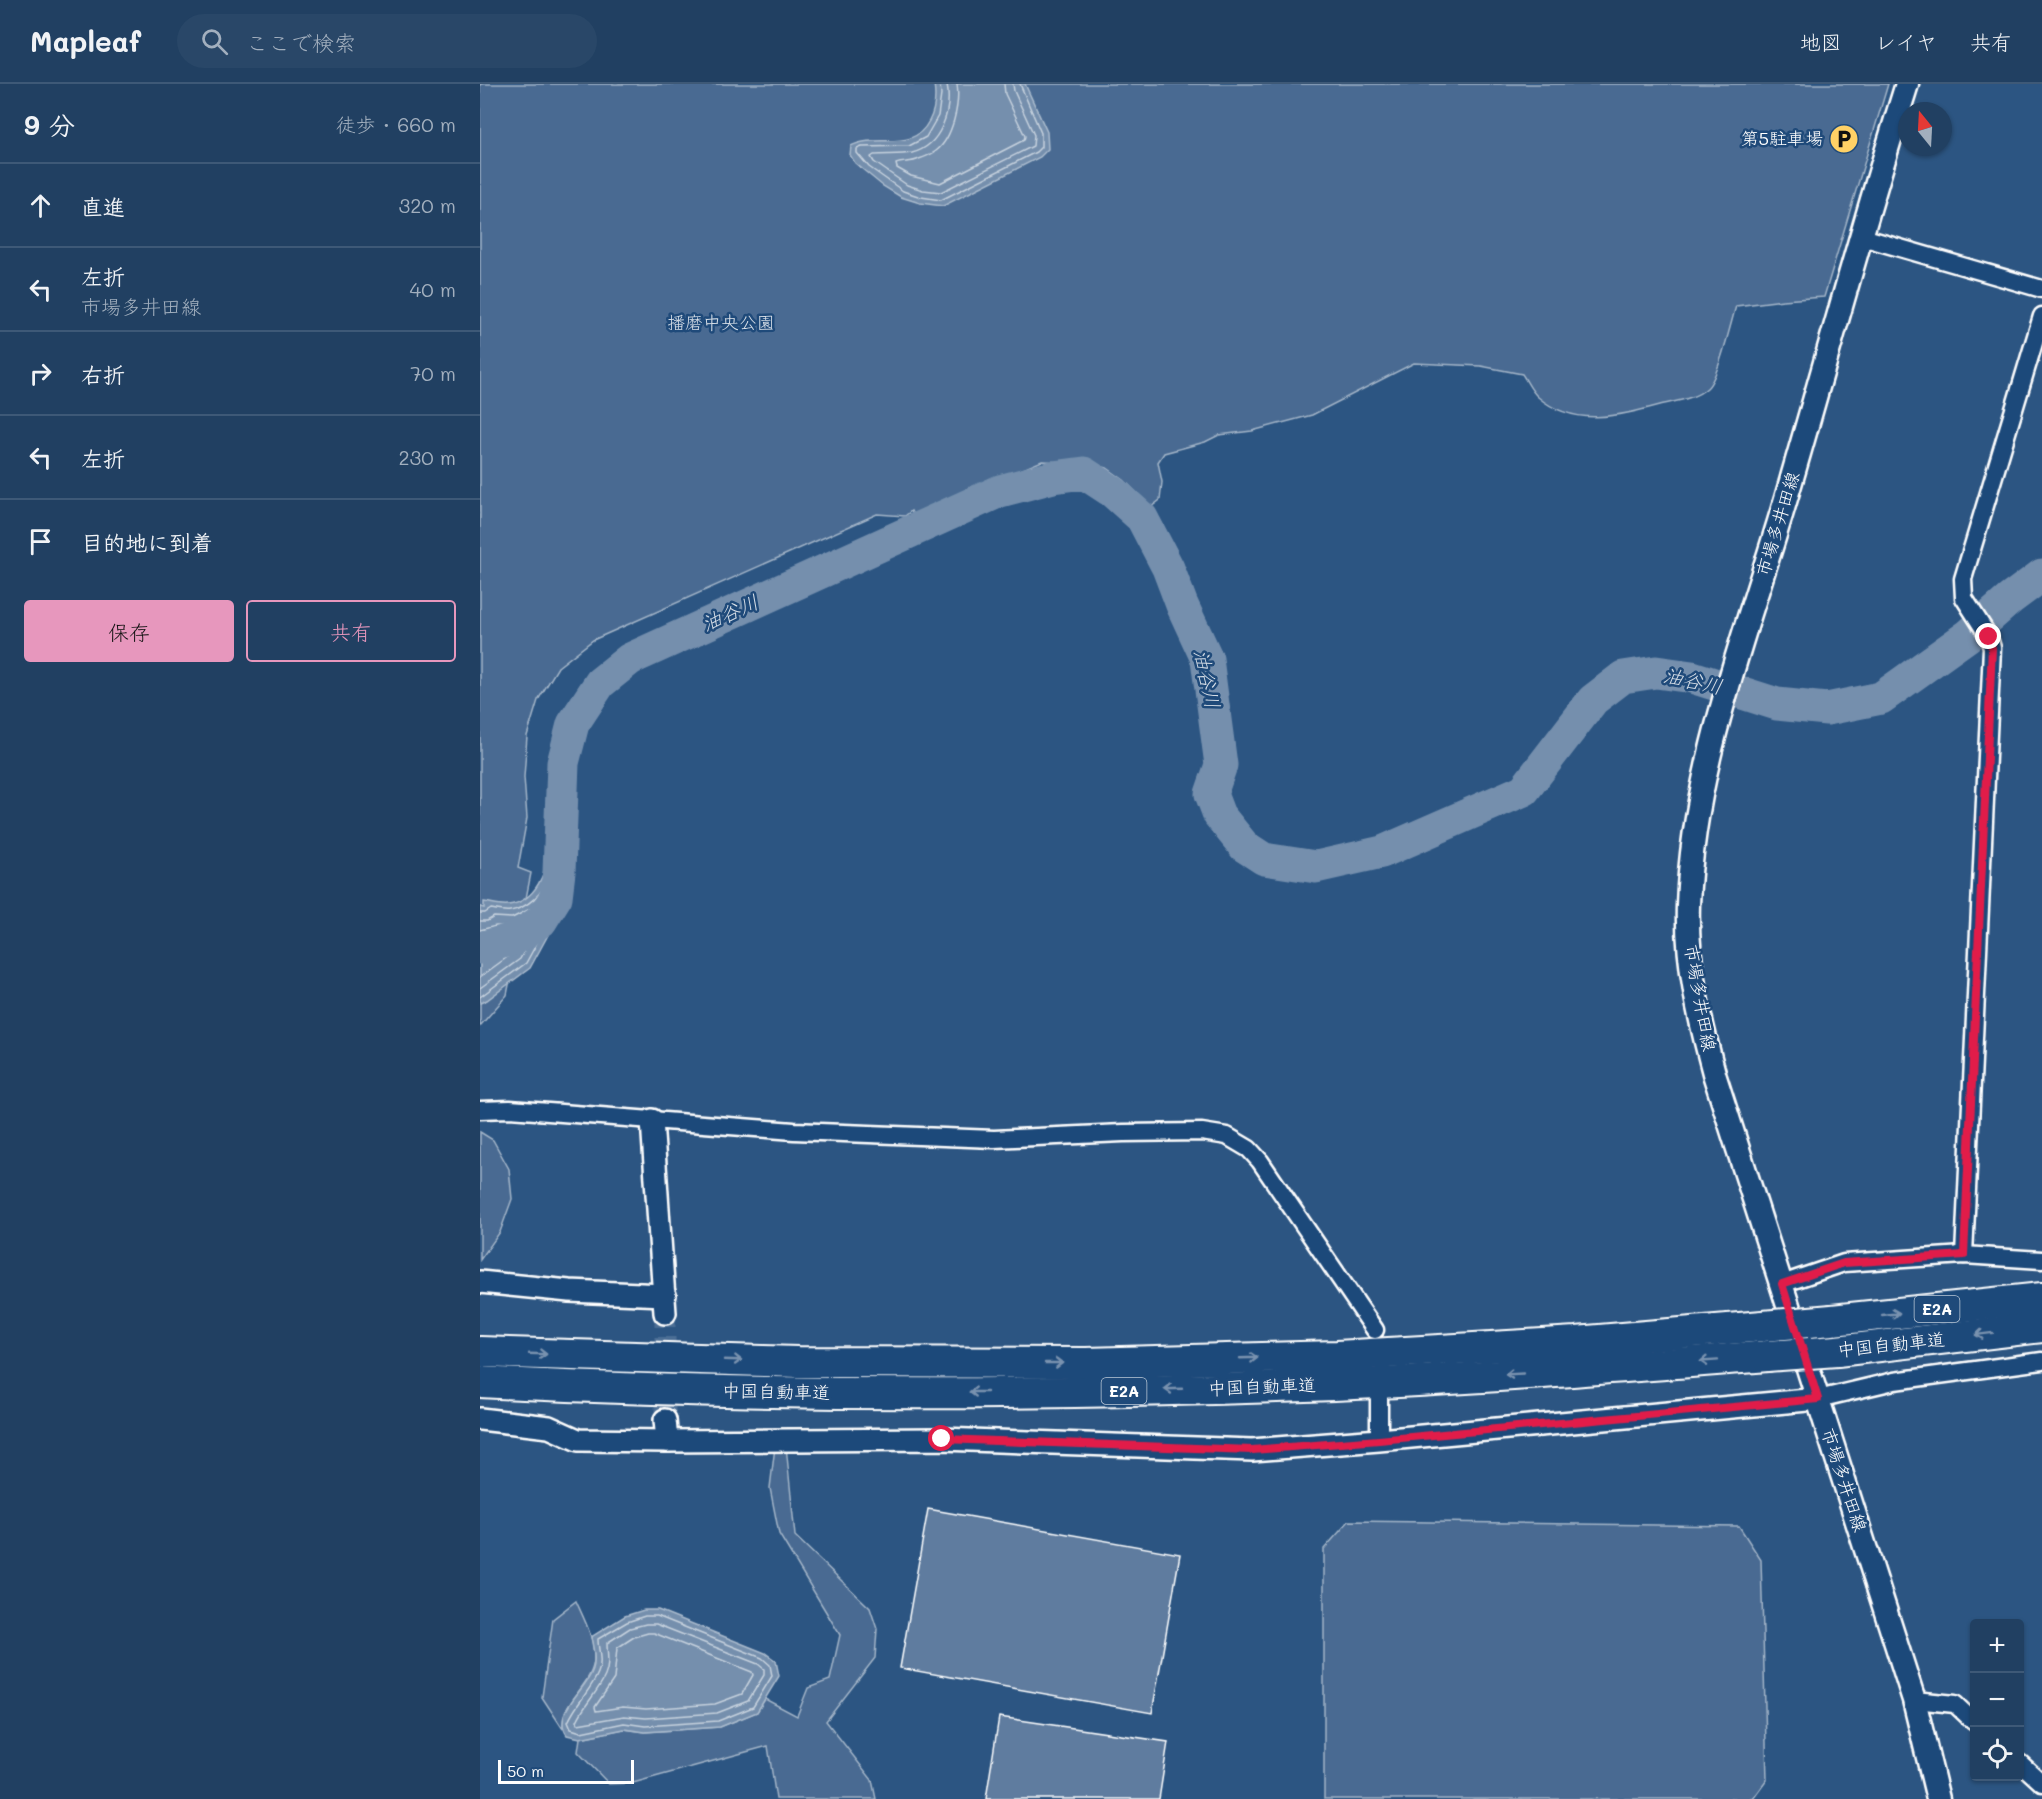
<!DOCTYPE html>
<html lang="ja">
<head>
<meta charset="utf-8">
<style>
  body { margin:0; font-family:Mali,"Klee One",sans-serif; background:#294768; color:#f1f3f6 }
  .controls { position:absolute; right:18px; bottom:18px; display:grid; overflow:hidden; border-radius:6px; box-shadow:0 2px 4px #0004 }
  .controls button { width:54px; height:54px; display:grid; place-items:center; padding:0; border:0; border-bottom:2px solid #3e5977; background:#214062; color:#f1f3f6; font:30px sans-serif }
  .compass { position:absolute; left:1418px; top:18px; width:54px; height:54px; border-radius:50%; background:#214062; box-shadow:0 2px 4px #0004; rotate:342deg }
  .scale { position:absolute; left:18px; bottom:15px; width:136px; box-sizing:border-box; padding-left:6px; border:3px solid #fff; border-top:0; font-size:16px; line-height:21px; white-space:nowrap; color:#fff; -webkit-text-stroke:4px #1f4a7a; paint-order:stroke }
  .stop { position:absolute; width:18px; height:18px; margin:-14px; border:4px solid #e11d48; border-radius:50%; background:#fff }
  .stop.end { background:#e11d48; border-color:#fff; box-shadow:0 2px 6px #0008 }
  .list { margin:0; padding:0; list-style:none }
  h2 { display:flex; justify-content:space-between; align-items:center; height:78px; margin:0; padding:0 24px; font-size:26px }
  h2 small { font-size:20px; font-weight:400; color:#a2afbe }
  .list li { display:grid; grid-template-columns:39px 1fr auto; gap:18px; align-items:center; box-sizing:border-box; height:84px; padding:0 24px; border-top:2px solid #3e5977 }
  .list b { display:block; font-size:22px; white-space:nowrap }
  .list p { margin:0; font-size:20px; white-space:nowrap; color:#a2afbe }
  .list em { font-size:20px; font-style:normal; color:#a2afbe }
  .actions { display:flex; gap:12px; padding:18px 24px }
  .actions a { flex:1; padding:14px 0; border:2px solid #e797bd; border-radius:6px; text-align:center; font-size:21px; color:#e797bd }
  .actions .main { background:#e797bd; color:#111 }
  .icon { flex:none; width:33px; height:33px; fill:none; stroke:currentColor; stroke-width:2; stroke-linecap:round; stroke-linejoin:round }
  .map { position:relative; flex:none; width:1562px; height:1715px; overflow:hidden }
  header { display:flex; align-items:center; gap:36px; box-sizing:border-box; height:84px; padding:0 30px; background:#214062; border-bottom:2px solid #3e5977 }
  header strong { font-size:28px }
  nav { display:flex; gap:33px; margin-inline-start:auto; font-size:21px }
  .search { width:420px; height:54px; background:#294768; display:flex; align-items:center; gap:15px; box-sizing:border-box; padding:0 21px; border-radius:33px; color:#a2afbe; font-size:22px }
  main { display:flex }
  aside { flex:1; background:#214062 }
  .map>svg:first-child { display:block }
  .green { fill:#486b92; stroke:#a4b5c8; stroke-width:1.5 }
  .water { fill:#748fad; stroke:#acbcce; stroke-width:1.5 }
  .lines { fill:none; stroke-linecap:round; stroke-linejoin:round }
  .shore { stroke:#c7d2de; stroke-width:1.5 }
  .river { stroke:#748fad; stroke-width:33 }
  .building { fill:#5e7c9f; stroke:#fff; stroke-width:1.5 }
  .tertiary-tunnel { stroke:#4c6e95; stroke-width:21; stroke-dasharray:21 10; stroke-linecap:butt }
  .minor-casing { stroke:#fff; stroke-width:21 }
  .tertiary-casing { stroke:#fff; stroke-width:26 }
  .secondary-casing { stroke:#fff; stroke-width:27 }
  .motorway-casing { stroke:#fff; stroke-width:34 }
  .minor { stroke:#1f4a7a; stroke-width:16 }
  .tertiary { stroke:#1f4a7a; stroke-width:21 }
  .secondary { stroke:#1f4a7a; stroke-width:22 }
  .motorway { stroke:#1f4a7a; stroke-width:30 }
  .motorway-bridge-casing { stroke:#fff; stroke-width:34; stroke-linecap:butt }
  .motorway-bridge { stroke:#1f4a7a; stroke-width:30 }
  .oneway { stroke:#7992af }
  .route { stroke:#e11d48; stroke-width:8 }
  .labels { text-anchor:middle; stroke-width:5; stroke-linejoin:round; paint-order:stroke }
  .shield { fill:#1f4a7a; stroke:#bcc9d7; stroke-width:1.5 }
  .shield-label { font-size:16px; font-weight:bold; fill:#fff }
  .poi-label { font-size:18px; fill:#fff; stroke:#1f4a7a; text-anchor:end }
  .park-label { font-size:18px; fill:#dae1e9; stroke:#1f4a7a }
  .street-label { font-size:18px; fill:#fff; stroke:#1f4a7a }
  .water-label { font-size:20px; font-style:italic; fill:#d5dde6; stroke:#1f4a7a }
</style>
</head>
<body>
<header>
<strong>Mapleaf</strong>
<div class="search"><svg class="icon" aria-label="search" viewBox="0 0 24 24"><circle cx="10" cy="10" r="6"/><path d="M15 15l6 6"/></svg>ここで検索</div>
<nav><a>地図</a><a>レイヤ</a><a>共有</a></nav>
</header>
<main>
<aside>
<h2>9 分<small>徒歩 · 660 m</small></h2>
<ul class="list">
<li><svg class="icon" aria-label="ahead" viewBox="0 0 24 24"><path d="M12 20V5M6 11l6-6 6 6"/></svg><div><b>直進</b></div><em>320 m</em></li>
<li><svg class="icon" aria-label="left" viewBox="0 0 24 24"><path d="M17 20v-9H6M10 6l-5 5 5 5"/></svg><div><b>左折</b><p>市場多井田線</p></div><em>40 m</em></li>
<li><svg class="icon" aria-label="right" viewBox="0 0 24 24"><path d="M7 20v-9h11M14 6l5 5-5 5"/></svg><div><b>右折</b></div><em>70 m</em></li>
<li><svg class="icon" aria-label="left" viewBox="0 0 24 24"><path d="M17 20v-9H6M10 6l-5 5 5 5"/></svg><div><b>左折</b></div><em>230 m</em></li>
<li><svg class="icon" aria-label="arrive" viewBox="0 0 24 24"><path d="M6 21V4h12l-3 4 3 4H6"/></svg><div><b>目的地に到着</b></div></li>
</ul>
<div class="actions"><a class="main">保存</a><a>共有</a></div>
</aside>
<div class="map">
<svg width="1562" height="1715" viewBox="0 0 1562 1715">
  <rect width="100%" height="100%" fill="#2c5582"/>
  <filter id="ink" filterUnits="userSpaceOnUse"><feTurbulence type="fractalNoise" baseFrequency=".0167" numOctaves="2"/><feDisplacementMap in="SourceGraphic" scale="12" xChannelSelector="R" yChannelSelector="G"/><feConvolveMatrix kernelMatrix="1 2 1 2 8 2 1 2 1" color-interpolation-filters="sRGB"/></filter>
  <g filter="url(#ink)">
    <!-- green -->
    <g class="green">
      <path d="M0,0H1408L1344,213L1303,216L1256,222C1251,238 1238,295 1227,304C1215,315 1196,317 1180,321C1139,332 1094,344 1058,313C1051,307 1047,297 1042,290L1001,282L934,279L832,331L772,347L739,351L725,358L684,369L678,378L682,398L680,416L671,423L644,396L627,384L609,379L562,377L433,431L431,427L425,432L397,430L113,556L78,583L58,616L47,652L44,693L47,734L38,784L51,789L27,911L0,942Z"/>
      <path d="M0,1048L13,1056L29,1085L32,1115L20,1148L0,1176Z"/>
      <path d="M306,1362L315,1452L390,1524L397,1545L395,1574L346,1637L392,1696L396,1715H296L288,1662L153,1699L129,1700L98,1668L100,1654L144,1645L165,1648L240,1643L277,1628L285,1615L317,1632L328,1604L350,1596L360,1551L299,1450L290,1404L295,1363Z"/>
      <path d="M869,1437L1259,1442L1281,1476L1287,1696L1273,1715H844V1465Z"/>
      <path d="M96,1517C104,1535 115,1555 114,1575C113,1601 80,1618 83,1645L62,1613L73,1535Z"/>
    </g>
    <!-- water -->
    <g class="water">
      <path d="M454,0H545L567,48L568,65L560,73L463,122L440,119L421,113L403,102L375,79L370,71L371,62C398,48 432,70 449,37C455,26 456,13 454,0Z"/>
      <path d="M74,754L83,813L68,851L50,884L7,916L0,919V823L4,824V818C12,819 21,822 28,821C61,817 67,779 74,754Z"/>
      <path d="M164,1526H178L285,1569L296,1577L299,1592L277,1628L240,1643L165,1648L144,1645L100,1654L87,1651C71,1628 107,1606 113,1585C116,1575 113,1563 111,1553L145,1532Z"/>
    </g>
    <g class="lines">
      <!-- shore -->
      <g class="shore">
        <path d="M460,0L461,11L458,32L446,53L429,62L382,63L377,65V69L389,83L423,107L441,113L461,116L556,68L561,63V49L540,0"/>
        <path d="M467,0C472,27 461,62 432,69C420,71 406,70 394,71L391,73L394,78L427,101L443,106L461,108L553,62L554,51L534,7L533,0"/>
        <path d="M477,0C480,19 473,54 456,67C452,70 445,73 439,75C432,79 423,77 416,80L417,84L431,92L460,99L544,56L545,52L525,10L524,0"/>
        <path d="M0,829H5L11,825C17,826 24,828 30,827C48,824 63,809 69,793L74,794L76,813L63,848L46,879L0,913"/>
        <path d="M0,837H7L14,833L32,834L60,820L64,822L56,845L40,875L0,904"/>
        <path d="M0,846L16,842L32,843L44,839L47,842L33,869L0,893"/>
        <path d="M165,1532H177L282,1574L290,1581L292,1592L273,1623L238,1637L165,1642L144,1639L101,1648L91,1645L88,1638C96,1620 112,1604 118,1589C123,1578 118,1566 118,1555L147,1538Z"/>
        <path d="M166,1540H176L278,1580L284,1585V1591L268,1617L237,1629L166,1634L144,1632L98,1640L97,1637C104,1621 118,1608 125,1592C130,1581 127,1570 127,1559L150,1544Z"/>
        <path d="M168,1549H174L272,1588L273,1591L262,1610L235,1620L166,1625L143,1623L116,1627L115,1623L134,1595L137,1564L154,1553Z"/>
      </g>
      <!-- river -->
      <path class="river" d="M0,864L34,855L61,837L76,813L79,788L83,679L93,640L120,599L150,575L520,407L573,393L604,389L633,408L662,434L688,484L702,521L727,575L741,681L731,710L739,731L764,762L784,775L836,783L902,768L1044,706L1113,616L1143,593L1176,588L1212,593L1297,620L1347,625L1401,614L1489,551L1530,515L1562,491"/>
    </g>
    <!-- building -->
    <g class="building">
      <path d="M448,1425L700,1470L672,1629L420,1584Z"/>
      <path d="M519,1633L688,1658L679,1715H506Z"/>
    </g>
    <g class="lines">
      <!-- tertiary-tunnel -->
      <path class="tertiary-tunnel" d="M185,1336V1229"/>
      <!-- minor casing -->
      <g class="minor-casing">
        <g id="minor">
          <path d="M1382,153L1562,205"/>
          <path d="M0,1026L30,1025L314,1047L514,1055L643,1049L722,1048L747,1052L769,1065L780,1077L895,1246"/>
          <path d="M1484,1171L1512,564L1509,553L1484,514L1483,495L1562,232"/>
          <path d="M1302,1200L1364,1179L1484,1171L1562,1176"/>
          <path d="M1338,1315L1414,1297L1562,1277"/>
          <path d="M899,1356V1307"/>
          <path d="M1434,1616L1475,1620L1494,1638"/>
          <path d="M1540,1679L1562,1699"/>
        </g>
      </g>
      <!-- tertiary casing -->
      <g class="tertiary-casing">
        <g id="tertiary">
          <path d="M172,1036L185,1229"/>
          <path d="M0,1198L89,1207L185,1211"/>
          <path d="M0,1335L69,1343L98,1356L187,1357L462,1355L772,1366L899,1356L1338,1315"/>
          <path d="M185,1336L187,1357"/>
        </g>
      </g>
      <!-- secondary casing -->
      <g class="secondary-casing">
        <path id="secondary" d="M1427,0C1384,136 1347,274 1307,411C1268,545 1213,679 1208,821C1206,879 1220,937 1235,993L1434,1616L1458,1715"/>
      </g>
      <!-- motorway casing -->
      <g class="motorway-casing">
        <g id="motorway">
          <path d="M1352,1236L1562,1214"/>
          <path d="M1357,1267L1562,1243"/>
          <path d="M0,1268L318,1278L606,1279L857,1272L1096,1258L1283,1242"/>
          <path d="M0,1298C284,1313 570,1312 854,1301C999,1295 1143,1283 1287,1272"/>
        </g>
      </g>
      <!-- minor -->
      <use href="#minor" class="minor"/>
      <!-- tertiary -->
      <use href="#tertiary" class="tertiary"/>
      <!-- secondary -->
      <use href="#secondary" class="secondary"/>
      <!-- motorway -->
      <use href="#motorway" class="motorway"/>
      <!-- motorway-bridge casing -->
      <g class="motorway-bridge-casing">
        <g id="motorway-bridge">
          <path d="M1283,1242L1352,1236"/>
          <path d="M1287,1272L1357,1267"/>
        </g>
      </g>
      <!-- motorway-bridge -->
      <use href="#motorway-bridge" class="motorway-bridge"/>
    </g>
    <!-- one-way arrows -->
    <defs><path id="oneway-shaft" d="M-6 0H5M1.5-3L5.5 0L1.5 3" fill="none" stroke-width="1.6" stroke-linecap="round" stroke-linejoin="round" transform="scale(1.5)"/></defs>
    <g class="oneway">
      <use href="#oneway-shaft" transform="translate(1411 1230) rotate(-6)"/>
      <use href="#oneway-shaft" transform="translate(1504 1250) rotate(173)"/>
      <use href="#oneway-shaft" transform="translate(58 1270) rotate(2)"/>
      <use href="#oneway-shaft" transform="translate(769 1274) rotate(-2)"/>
      <use href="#oneway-shaft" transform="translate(253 1276) rotate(2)"/>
      <use href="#oneway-shaft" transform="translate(1229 1277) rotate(176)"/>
      <use href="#oneway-shaft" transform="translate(574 1279)"/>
      <use href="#oneway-shaft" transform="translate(1034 1290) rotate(177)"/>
      <use href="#oneway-shaft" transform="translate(693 1305) rotate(178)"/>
      <use href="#oneway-shaft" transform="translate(498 1308) rotate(180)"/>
    </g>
  </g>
  <g class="lines" filter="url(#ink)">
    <!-- route -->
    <path class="route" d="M462,1355L772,1366L899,1356L1338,1315L1302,1200L1364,1179L1484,1171L1512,564L1509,553"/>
  </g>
  <!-- icons -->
  <defs>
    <g id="parking-disc" transform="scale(1.5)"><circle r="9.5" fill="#ffd166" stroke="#1f4a7a"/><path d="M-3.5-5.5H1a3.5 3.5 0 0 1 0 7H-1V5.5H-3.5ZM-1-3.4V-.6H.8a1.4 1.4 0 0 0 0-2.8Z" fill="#111"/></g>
  </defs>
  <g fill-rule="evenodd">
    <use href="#parking-disc" x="1364" y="55"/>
  </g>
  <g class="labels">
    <!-- shield labels -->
    <g class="shield">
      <rect x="1434.5" y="1212" width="45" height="26" rx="4.5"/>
      <rect x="621.5" y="1294" width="45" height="26" rx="4.5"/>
    </g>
    <g class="shield-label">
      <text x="1457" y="1231">E2A</text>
      <text x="644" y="1313">E2A</text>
    </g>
    <!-- poi labels -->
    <g class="poi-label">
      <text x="1343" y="61">第5駐車場</text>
    </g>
    <!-- park labels -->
    <g class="park-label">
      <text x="241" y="245">播磨中央公園</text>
    </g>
    <!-- street labels -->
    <g class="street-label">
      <text transform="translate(1298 440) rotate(-73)" y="6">市場多井田線</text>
      <text transform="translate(1220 914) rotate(80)" y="6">市場多井田線</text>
      <text transform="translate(1411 1261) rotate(-6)" y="6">中国自動車道</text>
      <text transform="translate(782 1303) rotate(-2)" y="6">中国自動車道</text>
      <text transform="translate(296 1308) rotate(1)" y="6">中国自動車道</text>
      <text transform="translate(1364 1396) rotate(72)" y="6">市場多井田線</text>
    </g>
    <!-- water labels -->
    <g class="water-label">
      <text transform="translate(250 529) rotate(-24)" y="7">油谷川</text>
      <text transform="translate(727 595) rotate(78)" y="7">油谷川</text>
      <text transform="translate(1213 597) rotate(12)" y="7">油谷川</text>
    </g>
  </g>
</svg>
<div class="controls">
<button>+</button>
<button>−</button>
<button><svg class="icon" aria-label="locate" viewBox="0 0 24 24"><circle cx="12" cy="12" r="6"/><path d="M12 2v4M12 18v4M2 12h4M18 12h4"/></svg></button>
</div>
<svg class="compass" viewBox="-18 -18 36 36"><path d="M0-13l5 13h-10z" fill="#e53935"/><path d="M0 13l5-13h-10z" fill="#a2afbe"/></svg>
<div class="scale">50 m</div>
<div class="stop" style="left:462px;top:1355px"></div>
<div class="stop end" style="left:1509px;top:553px"></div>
</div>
</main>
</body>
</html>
